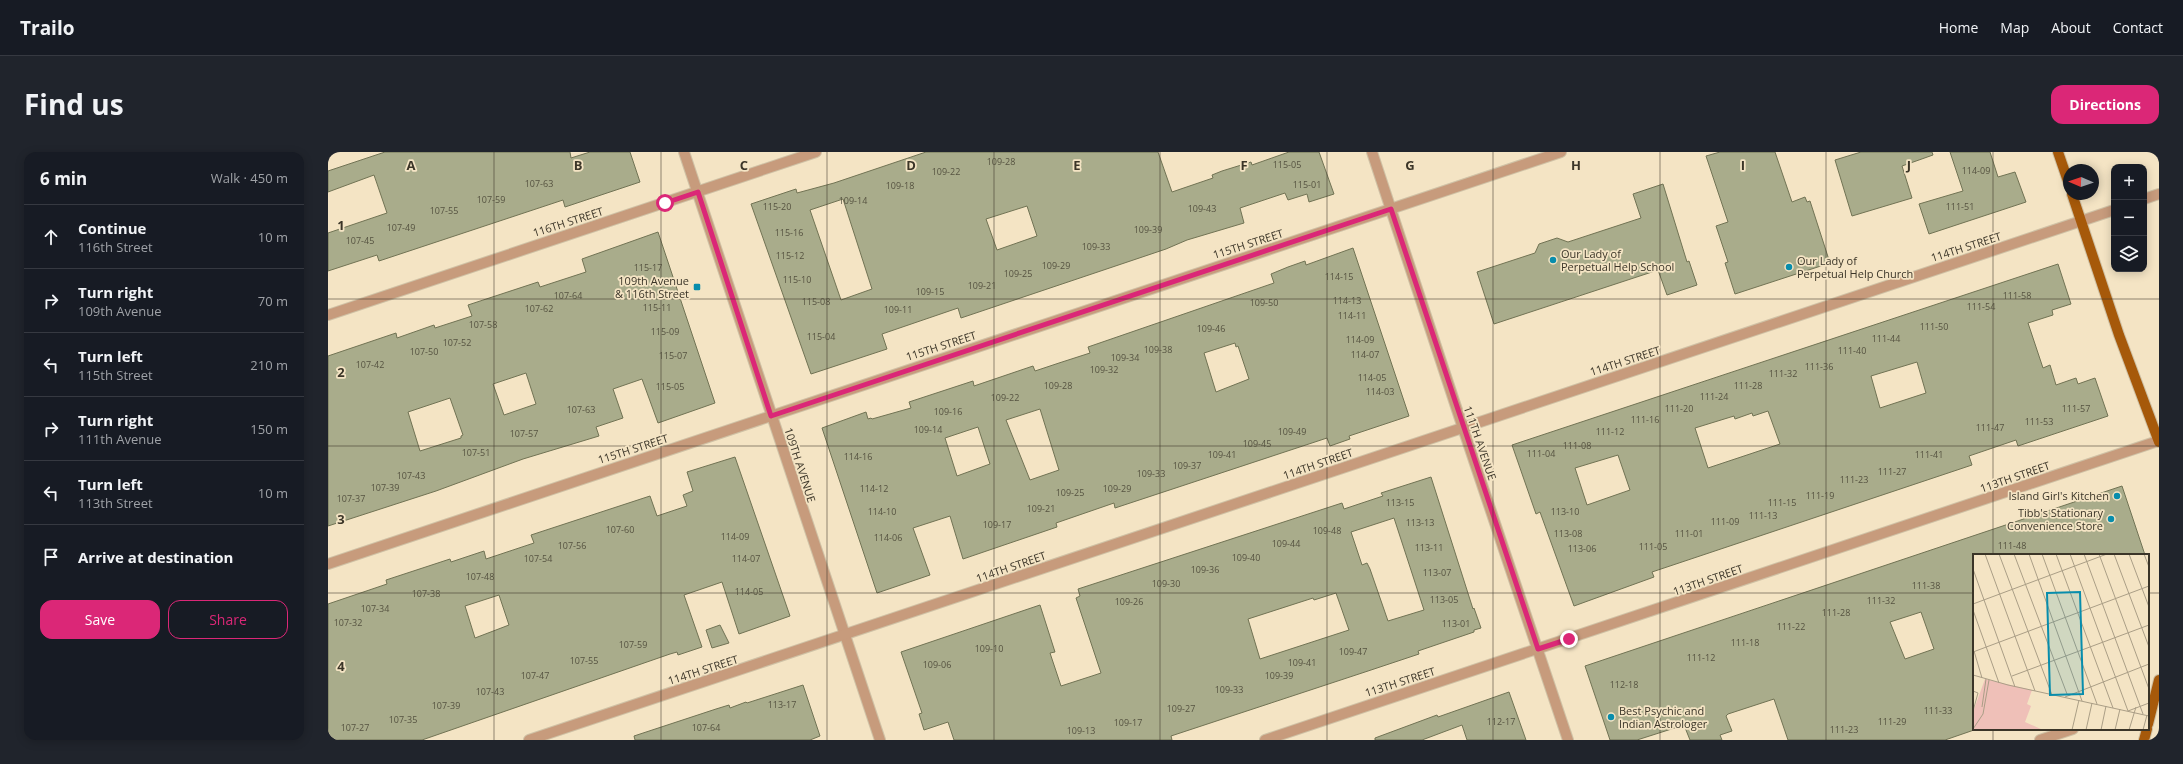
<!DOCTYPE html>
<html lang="en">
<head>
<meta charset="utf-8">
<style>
  body { margin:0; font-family:"Open Sans",sans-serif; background:#20242c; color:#f1f3f6 }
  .controls { position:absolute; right:12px; top:12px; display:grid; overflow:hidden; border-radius:8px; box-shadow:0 2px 10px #0003 }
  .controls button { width:36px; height:36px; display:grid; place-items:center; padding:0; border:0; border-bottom:1px solid #363941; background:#171b24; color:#f1f3f6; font:20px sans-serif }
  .compass { position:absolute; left:1735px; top:12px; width:36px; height:36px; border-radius:50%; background:#171b24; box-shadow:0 2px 10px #0003; rotate:272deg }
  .stop { position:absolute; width:12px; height:12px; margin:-9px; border:3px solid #db2777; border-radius:50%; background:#fff }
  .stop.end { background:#db2777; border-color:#fff; box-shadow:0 1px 4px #0008 }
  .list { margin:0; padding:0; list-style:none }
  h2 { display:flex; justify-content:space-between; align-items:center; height:52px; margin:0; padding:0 16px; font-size:17px }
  h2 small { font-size:13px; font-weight:400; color:#9ea1a6 }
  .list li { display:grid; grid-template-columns:26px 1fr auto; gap:12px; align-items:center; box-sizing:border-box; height:64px; padding:0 16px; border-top:1px solid #363941 }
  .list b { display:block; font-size:15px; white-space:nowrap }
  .list p { margin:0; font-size:13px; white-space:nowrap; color:#9ea1a6 }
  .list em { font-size:13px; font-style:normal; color:#9ea1a6 }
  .actions { display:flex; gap:8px; padding:12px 16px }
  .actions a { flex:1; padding:9px 0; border:1px solid #db2777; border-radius:12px; text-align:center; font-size:14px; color:#db2777 }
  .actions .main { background:#db2777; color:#fff }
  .icon { flex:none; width:22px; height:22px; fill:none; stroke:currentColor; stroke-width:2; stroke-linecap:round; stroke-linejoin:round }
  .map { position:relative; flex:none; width:1831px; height:588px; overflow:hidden; border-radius:12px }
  header { display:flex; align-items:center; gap:24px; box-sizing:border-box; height:56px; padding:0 20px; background:#171b24; border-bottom:1px solid #363941 }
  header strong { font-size:19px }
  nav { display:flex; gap:22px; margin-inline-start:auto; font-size:14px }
  .intro { display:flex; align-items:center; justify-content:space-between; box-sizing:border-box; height:96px; padding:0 24px }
  h1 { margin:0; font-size:28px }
  .button { padding:10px 18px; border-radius:12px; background:#db2777; color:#fff; font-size:14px; font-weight:700 }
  main { display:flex; gap:24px; padding:0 24px }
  aside { flex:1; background:#171b24; border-radius:12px; box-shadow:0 2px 10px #0003 }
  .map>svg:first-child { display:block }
  .building { fill:#a9ac8b; stroke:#717354; fill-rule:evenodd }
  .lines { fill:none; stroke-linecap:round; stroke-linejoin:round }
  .minor-casing { stroke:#cfc1a5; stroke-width:12 }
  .major-casing { stroke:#cfc1a5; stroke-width:12 }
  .minor { stroke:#c79b7c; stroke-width:10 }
  .major { stroke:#a6590a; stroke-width:10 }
  .route { stroke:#db2777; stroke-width:5 }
  .grid { fill:none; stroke:#3b3528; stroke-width:1; stroke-opacity:0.55 }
  .poi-dot { fill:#088dac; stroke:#f4e4c4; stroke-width:1.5 }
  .labels { text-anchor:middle; stroke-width:3.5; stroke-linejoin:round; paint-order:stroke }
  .number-label { font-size:9px; fill:#565341 }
  .street-label { font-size:11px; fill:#3b3528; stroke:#f4e4c4 }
  .poi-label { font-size:11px; fill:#3b3528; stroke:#f4e4c4; text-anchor:start }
  .inset-road { fill:none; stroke:#aa9e86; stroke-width:1 }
  .view { fill:#088dac; fill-opacity:0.15; stroke:#088dac; stroke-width:2 }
  .inset-edge { fill:none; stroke:#3b3528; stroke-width:2 }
  .grid-label { font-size:13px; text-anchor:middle; font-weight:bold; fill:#3b3528; stroke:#f4e4c4; stroke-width:3.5; stroke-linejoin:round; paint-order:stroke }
</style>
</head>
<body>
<header>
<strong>Trailo</strong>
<nav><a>Home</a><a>Map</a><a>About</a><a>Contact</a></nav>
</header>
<div class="intro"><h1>Find us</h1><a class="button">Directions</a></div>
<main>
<aside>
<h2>6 min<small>Walk · 450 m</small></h2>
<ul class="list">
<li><svg class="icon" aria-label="ahead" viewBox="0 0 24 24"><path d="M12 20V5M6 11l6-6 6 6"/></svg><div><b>Continue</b><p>116th Street</p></div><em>10 m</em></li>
<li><svg class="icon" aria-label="right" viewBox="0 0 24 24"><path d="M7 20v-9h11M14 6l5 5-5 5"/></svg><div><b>Turn right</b><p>109th Avenue</p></div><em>70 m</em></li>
<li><svg class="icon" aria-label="left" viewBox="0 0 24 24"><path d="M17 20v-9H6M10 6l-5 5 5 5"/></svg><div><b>Turn left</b><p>115th Street</p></div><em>210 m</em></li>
<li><svg class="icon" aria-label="right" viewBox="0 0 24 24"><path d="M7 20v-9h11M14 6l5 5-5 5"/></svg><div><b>Turn right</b><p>111th Avenue</p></div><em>150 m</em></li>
<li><svg class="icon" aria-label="left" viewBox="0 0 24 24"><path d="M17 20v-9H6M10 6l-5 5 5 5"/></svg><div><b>Turn left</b><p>113th Street</p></div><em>10 m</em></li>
<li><svg class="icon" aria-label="arrive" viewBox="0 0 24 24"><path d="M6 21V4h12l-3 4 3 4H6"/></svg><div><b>Arrive at destination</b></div></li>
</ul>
<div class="actions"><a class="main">Save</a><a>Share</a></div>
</aside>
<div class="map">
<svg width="1831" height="588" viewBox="0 0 1831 588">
  <rect width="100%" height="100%" fill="#f4e4c4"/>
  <!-- building -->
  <g class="building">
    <path d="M57,0H242L243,6L262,0H302L312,30L237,55L235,48L51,109L49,103L0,119V81L59,61L46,23L0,40V19Z"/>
    <path d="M598,0H830L844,40L885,26L884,23L894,19L923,10L924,13L961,0H991L1006,42L981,50L979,42L960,48L957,41L912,56L916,71L859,88L838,97L633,166L630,156L554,182L559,197L483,222L423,52L468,37L469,41L506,31ZM515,47L544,137L513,148L482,58ZM699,54L709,84L669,98L658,67Z"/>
    <path d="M1392,0H1447L1464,50L1477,45L1479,50L1482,49L1502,111L1407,142L1397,111L1400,110L1388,74L1400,70L1378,4Z"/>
    <path d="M1533,0H1604L1605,3L1574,14L1584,46L1524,64L1507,8Z"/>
    <path d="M1622,0H1662L1670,25L1687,20L1698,50L1601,82L1591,52L1635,39Z"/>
    <path d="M1335,32L1359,110L1361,109L1369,133L1339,143L1330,118L1166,172L1149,120L1207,101L1211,92L1229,86L1240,90L1313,66L1305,42Z"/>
    <path d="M330,80L387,251L330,271L314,227L285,237L295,266L268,275L271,284L195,307L108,339L0,374V204L68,181L69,186L106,173L107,176L144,164L140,153L210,130L212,135L258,120L254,107ZM198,221L208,252L176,263L165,232ZM122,246L135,283L133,284V286L92,299L80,260Z"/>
    <path d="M1025,96L1081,264L1021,284L1022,287L1002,294L999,286L787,356L786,351L728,371L729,375L635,407L622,364L585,376L602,423L549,441L494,276L538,260L540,267L543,266L544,267L583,256L581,250L645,229L646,234L705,214L707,219L731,211L762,201L760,195L946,131L943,122L960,115L977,109L978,113ZM907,191L908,195L910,194L921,227L888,240L876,201ZM712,257L731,318L702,328L678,268ZM650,275L662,312L629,324L617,286Z"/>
    <path d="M1730,112L1743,152L1724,158L1725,163L1700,171L1715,216L1722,213L1728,233L1748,226L1750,232L1767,226L1780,264L1690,294L1688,288L1641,304L1644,313L1324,420L1326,425L1246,454L1212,360L1208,362L1184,293ZM1589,210L1598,241L1552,256L1543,224ZM1440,259L1452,292L1380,316L1367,276L1406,264L1407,267L1424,261L1425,264ZM1290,303L1302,338L1259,353L1247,316Z"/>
    <path d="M407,305L462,464L411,482L394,430L356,443L374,495L350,503L349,500L342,502L94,588H0V452L59,432L58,428L122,407L123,410L156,399L158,407L206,391L203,383L322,344L329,364L359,354L355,343L365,339L359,320ZM171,443L181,473L147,486L137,454Z"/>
    <path d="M1103,325L1145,457L1146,456L1153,476L1146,478V480L1090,499L1091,502L1040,519L843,584L844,588H626L620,570L596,578L591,562L594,561L573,500L712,453L727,500L722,501L733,534L764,524L773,521L748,446L752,444L750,437L1014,351L1016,357L1055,344L1053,341ZM1066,366L1096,458L1060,469L1042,417L1039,411L1034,413L1023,380ZM1008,441L1021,478L932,507L920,467L985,446L986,448Z"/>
    <path d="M1794,334L1817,403H1646V578L1617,588H1460L1446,547L1400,562L1398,564L1404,579L1392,583L1394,588H1362L1356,573L1309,588H1282L1257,514ZM1593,460L1606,497L1577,507L1562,470Z"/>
    <path d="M392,473L401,491L384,496L378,478Z"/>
    <path d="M475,533L492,584L482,588H307L306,584L388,557L401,553L402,556L418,550L419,551Z"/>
    <path d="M1181,540L1198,588H1139L1134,573L1094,588H1047V586L1109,563L1110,565Z"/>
  </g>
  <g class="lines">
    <!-- minor casing -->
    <g class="minor-casing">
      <g id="minor">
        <path d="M356,0L552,588"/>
        <path d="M1044,0L1135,276L1240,588"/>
        <path d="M1816,47L1831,42"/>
        <path d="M0,163L488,0"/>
        <path d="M0,412L1233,0"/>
        <path d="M201,588L1786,58"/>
        <path d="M937,588L1830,289"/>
        <path d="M1712,588L1745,577"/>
      </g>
    </g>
    <!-- major casing -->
    <g class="major-casing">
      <g id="major">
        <path d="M1730,0L1741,32"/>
        <path d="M1744,42L1791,183L1831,290"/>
        <path d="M1820,572L1831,528"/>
        <path d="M1816,588L1819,577"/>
      </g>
    </g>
    <!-- minor -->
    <use href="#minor" class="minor"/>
    <!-- major -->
    <use href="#major" class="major"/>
  </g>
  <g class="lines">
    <!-- route -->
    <path class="route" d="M337,51L370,40L443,264L1063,57L1210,497L1241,487"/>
  </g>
  <!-- grid -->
  <path class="grid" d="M166,0V588M333,0V588M499,0V588M666,0V588M832,0V588M999,0V588M1165,0V588M1332,0V588M1498,0V588M1665,0V403M0,147H1831M0,294H1831M0,441H1646M1820,441H1831M1665,577V588"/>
  <!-- markers -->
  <g class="poi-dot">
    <circle cx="1225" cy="108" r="4"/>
    <circle cx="1461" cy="115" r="4"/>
    <rect x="365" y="131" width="8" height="8" rx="2"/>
    <circle cx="1789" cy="344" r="4"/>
    <circle cx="1783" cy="367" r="4"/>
    <circle cx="1283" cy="565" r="4"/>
  </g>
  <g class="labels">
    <!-- number labels -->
    <g class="number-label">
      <text x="673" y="13">109-28</text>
      <text x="959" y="16">115-05</text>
      <text x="1648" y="22">114-09</text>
      <text x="618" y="23">109-22</text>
      <text x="211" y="35">107-63</text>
      <text x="979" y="36">115-01</text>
      <text x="572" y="37">109-18</text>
      <text x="163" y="51">107-59</text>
      <text x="525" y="52">109-14</text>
      <text x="449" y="58">115-20</text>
      <text x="1632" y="58">111-51</text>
      <text x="874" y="60">109-43</text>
      <text x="116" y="62">107-55</text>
      <text x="73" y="79">107-49</text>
      <text x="820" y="81">109-39</text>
      <text x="461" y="84">115-16</text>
      <text x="32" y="92">107-45</text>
      <text x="768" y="98">109-33</text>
      <text x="462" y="107">115-12</text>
      <text x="728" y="117">109-29</text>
      <text x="320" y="119">115-17</text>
      <text x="690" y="125">109-25</text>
      <text x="1011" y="128">114-15</text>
      <text x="469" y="131">115-10</text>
      <text x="654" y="137">109-21</text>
      <text x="602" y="143">109-15</text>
      <text x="240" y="147">107-64</text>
      <text x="1689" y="147">111-58</text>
      <text x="1019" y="152">114-13</text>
      <text x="488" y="153">115-08</text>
      <text x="936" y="154">109-50</text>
      <text x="1653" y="158">111-54</text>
      <text x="329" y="159">115-11</text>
      <text x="211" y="160">107-62</text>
      <text x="570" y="161">109-11</text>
      <text x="1024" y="167">114-11</text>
      <text x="155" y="176">107-58</text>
      <text x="1606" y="178">111-50</text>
      <text x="883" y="180">109-46</text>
      <text x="337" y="183">115-09</text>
      <text x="493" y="188">115-04</text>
      <text x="1558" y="190">111-44</text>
      <text x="1032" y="191">114-09</text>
      <text x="129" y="194">107-52</text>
      <text x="830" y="201">109-38</text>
      <text x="1524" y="202">111-40</text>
      <text x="96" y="203">107-50</text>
      <text x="1037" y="206">114-07</text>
      <text x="345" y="207">115-07</text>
      <text x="797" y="209">109-34</text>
      <text x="42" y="216">107-42</text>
      <text x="1491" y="218">111-36</text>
      <text x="776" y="221">109-32</text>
      <text x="1455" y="225">111-32</text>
      <text x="1044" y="229">114-05</text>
      <text x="730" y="237">109-28</text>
      <text x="1420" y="237">111-28</text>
      <text x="342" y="238">115-05</text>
      <text x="1052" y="243">114-03</text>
      <text x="1386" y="248">111-24</text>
      <text x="677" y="249">109-22</text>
      <text x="1351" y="260">111-20</text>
      <text x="1748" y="260">111-57</text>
      <text x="253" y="261">107-63</text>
      <text x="620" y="263">109-16</text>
      <text x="1317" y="271">111-16</text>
      <text x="1711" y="273">111-53</text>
      <text x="1662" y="279">111-47</text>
      <text x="600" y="281">109-14</text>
      <text x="964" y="283">109-49</text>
      <text x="1282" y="283">111-12</text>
      <text x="196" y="285">107-57</text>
      <text x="929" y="295">109-45</text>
      <text x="1249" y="297">111-08</text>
      <text x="148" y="304">107-51</text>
      <text x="1213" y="305">111-04</text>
      <text x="894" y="306">109-41</text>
      <text x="1601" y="306">111-41</text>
      <text x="530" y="308">114-16</text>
      <text x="859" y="317">109-37</text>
      <text x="1564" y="323">111-27</text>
      <text x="823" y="325">109-33</text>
      <text x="83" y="327">107-43</text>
      <text x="1526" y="331">111-23</text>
      <text x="57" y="339">107-39</text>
      <text x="546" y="340">114-12</text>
      <text x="789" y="340">109-29</text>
      <text x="742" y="344">109-25</text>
      <text x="1492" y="347">111-19</text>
      <text x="23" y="350">107-37</text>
      <text x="1072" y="354">113-15</text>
      <text x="1454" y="354">111-15</text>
      <text x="713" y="360">109-21</text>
      <text x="554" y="363">114-10</text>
      <text x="1237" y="363">113-10</text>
      <text x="1435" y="367">111-13</text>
      <text x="1397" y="373">111-09</text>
      <text x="1092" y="374">113-13</text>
      <text x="669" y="376">109-17</text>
      <text x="292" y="381">107-60</text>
      <text x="999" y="382">109-48</text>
      <text x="1240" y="385">113-08</text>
      <text x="1361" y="385">111-01</text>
      <text x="407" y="388">114-09</text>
      <text x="560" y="389">114-06</text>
      <text x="958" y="395">109-44</text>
      <text x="244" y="397">107-56</text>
      <text x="1684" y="397">111-48</text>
      <text x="1325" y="398">111-05</text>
      <text x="1101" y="399">113-11</text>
      <text x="1254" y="400">113-06</text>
      <text x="918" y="409">109-40</text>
      <text x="210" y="410">107-54</text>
      <text x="418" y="410">114-07</text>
      <text x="877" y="421">109-36</text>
      <text x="1109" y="424">113-07</text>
      <text x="152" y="428">107-48</text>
      <text x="838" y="435">109-30</text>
      <text x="1598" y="437">111-38</text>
      <text x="421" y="443">114-05</text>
      <text x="98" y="445">107-38</text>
      <text x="1116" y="451">113-05</text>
      <text x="1553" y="452">111-32</text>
      <text x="801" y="453">109-26</text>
      <text x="47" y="460">107-34</text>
      <text x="1508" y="464">111-28</text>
      <text x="20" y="474">107-32</text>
      <text x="1128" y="475">113-01</text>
      <text x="1463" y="478">111-22</text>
      <text x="1417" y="494">111-18</text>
      <text x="305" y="496">107-59</text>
      <text x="661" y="500">109-10</text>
      <text x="1025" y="503">109-47</text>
      <text x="1373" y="509">111-12</text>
      <text x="256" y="512">107-55</text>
      <text x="974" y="514">109-41</text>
      <text x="609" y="516">109-06</text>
      <text x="207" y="527">107-47</text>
      <text x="951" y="527">109-39</text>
      <text x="1296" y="536">112-18</text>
      <text x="901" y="541">109-33</text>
      <text x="162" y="543">107-43</text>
      <text x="454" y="556">113-17</text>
      <text x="118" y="557">107-39</text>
      <text x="853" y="560">109-27</text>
      <text x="1610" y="562">111-33</text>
      <text x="75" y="571">107-35</text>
      <text x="1173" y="573">112-17</text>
      <text x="1564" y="573">111-29</text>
      <text x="800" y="574">109-17</text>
      <text x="27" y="579">107-27</text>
      <text x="378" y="579">107-64</text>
      <text x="1516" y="581">111-23</text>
      <text x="753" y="582">109-13</text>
    </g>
    <!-- street labels -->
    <g class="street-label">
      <text transform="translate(240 70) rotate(-18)" y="4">116TH STREET</text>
      <text transform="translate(920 92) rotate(-18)" y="4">115TH STREET</text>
      <text transform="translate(1638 95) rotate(-18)" y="4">114TH STREET</text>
      <text transform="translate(613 194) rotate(-18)" y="4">115TH STREET</text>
      <text transform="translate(1297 209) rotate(-18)" y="4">114TH STREET</text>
      <text transform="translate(1152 291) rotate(71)" y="4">111TH AVENUE</text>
      <text transform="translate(305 297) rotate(-18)" y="4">115TH STREET</text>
      <text transform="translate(990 312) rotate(-19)" y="4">114TH STREET</text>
      <text transform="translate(472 313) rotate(72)" y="4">109TH AVENUE</text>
      <text transform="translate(1687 325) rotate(-19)" y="4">113TH STREET</text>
      <text transform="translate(683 415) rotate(-19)" y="4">114TH STREET</text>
      <text transform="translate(1380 428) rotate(-19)" y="4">113TH STREET</text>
      <text transform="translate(375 518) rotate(-18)" y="4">114TH STREET</text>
      <text transform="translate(1072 530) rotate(-18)" y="4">113TH STREET</text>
    </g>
    <!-- poi labels -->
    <g class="poi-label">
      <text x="1233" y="106">Our Lady of<tspan x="1233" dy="13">Perpetual Help School</tspan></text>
      <text x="1469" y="113">Our Lady of<tspan x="1469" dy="13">Perpetual Help Church</tspan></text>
      <text x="361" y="133" text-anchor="end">109th Avenue<tspan x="361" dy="13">&amp; 116th Street</tspan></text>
      <text x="1781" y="348" text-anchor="end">Island Girl's Kitchen</text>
      <text x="1775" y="365" text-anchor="end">Tibb's Stationary<tspan x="1775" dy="13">Convenience Store</tspan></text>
      <text x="1291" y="563">Best Psychic and<tspan x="1291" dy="13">Indian Astrologer</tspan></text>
    </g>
  </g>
  <!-- overview -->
  <g transform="translate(1645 402)">
    <rect width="176" height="176" fill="#f4e4c4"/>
    <path d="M12,125L59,136L54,150L58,152L52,168L70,176H0V158Z" fill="#efc0b8"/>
    <path class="inset-road" d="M12,0L62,137M26,0L79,141M41,0L94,140M56,0L109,147M69,0L124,150M83,0L140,154M97,0L155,157L176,149M111,0L170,160M126,0L176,135M141,0L176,93M156,0L176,53M171,0L176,13M0,15L42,133M0,50L134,0M0,56L26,129M1,97L9,124M0,98L176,32M0,121L35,131L176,162M39,122L176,71M0,137L5,139L0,157M92,143L176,110M9,153L13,125M0,175L10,160L16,126M99,176L106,146M113,176L119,149M128,176L133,152M142,176L147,155M156,176L163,153M170,176L174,161"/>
    <path class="view" d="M107,38L110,140L77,141L74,39Z"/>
    <rect width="176" height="176" class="inset-edge"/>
  </g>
  <g class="grid-label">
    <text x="83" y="18">A</text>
    <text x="250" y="18">B</text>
    <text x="416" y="18">C</text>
    <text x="583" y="18">D</text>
    <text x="749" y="18">E</text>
    <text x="916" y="18">F</text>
    <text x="1082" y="18">G</text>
    <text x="1248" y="18">H</text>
    <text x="1415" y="18">I</text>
    <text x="1581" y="18">J</text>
    <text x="13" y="78">1</text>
    <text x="13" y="225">2</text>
    <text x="13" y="372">3</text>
    <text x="13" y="519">4</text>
  </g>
</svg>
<div class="controls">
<button>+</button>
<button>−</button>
<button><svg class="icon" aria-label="layers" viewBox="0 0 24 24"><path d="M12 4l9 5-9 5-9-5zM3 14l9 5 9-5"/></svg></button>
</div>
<svg class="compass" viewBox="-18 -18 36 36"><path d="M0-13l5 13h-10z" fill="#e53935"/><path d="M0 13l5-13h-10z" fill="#9ea1a6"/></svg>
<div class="stop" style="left:337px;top:51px"></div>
<div class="stop end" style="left:1241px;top:487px"></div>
</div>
</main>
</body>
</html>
